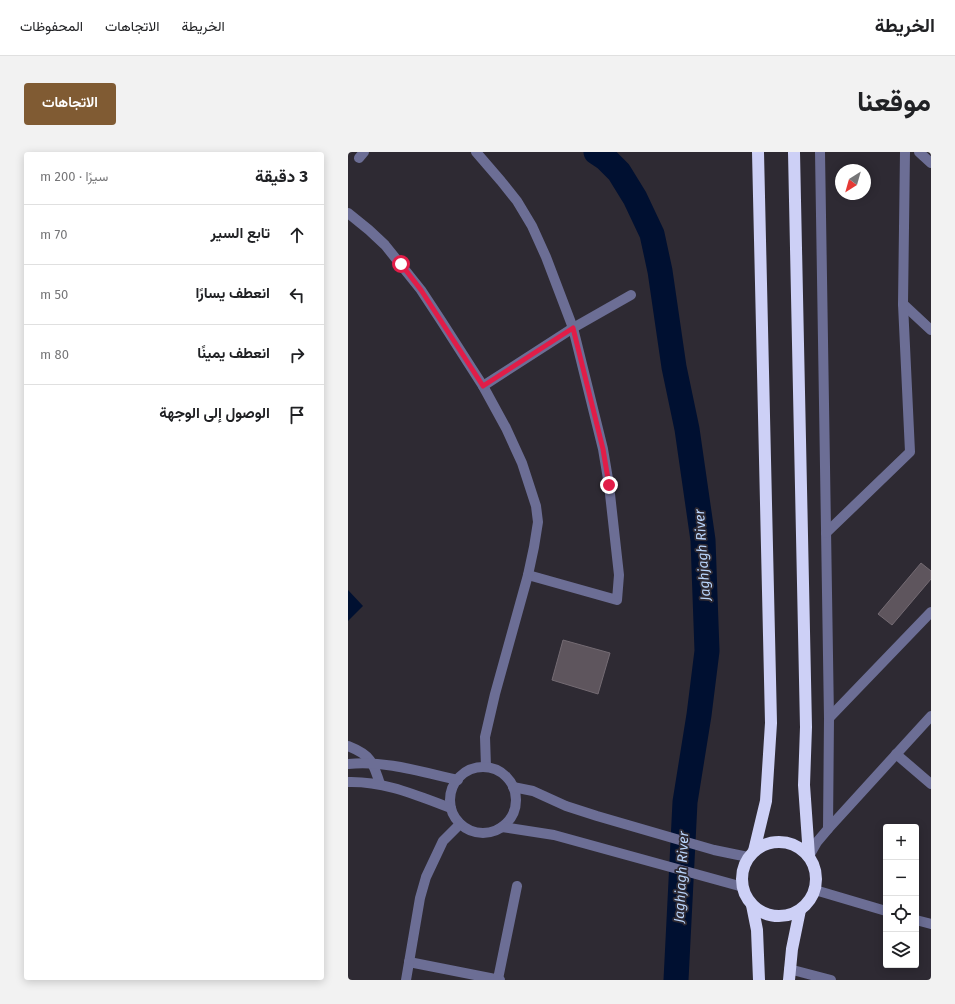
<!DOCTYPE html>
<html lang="ar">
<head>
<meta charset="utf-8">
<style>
  body { margin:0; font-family:"Fira Sans",Vazirmatn,sans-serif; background:#f2f2f2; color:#202124; direction:rtl }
  .controls { position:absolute; right:12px; bottom:12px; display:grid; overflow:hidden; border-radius:4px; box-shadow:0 2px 10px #0003 }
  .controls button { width:36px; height:36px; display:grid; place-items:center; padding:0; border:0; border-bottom:1px solid #e0e0e0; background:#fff; color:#202124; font:20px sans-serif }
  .compass { position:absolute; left:487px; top:12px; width:36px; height:36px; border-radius:50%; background:#fff; box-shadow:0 2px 10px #0003; rotate:217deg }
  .stop { position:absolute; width:12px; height:12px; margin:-9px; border:3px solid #e11d48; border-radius:50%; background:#fff }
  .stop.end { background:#e11d48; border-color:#fff; box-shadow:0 1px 4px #0008 }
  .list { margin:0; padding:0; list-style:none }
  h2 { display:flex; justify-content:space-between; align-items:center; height:52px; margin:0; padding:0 16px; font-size:17px }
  h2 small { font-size:13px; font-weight:400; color:#757577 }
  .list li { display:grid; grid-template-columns:26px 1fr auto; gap:12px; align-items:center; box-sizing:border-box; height:60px; padding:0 16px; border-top:1px solid #e0e0e0 }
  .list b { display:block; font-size:15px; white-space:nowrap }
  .list em { font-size:13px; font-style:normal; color:#757577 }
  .icon { flex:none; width:22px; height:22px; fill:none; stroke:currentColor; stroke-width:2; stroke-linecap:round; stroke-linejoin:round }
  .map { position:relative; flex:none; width:583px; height:828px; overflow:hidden; direction:ltr; border-radius:4px }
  header { display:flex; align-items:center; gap:24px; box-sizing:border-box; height:56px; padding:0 20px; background:#fff; border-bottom:1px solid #e0e0e0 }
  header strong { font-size:19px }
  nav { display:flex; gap:22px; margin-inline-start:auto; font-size:14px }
  .intro { display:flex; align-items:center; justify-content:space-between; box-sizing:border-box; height:96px; padding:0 24px }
  h1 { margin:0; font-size:28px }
  .button { padding:10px 18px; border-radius:4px; background:#805b33; color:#fff; font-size:14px; font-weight:700 }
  main { display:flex; gap:24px; padding:0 24px }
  aside { flex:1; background:#fff; border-radius:4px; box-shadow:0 2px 10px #0003 }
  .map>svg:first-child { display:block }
  .water { fill:#001031 }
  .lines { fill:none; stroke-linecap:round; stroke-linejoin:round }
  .river { stroke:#001031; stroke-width:25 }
  .building { fill:#5e555d; stroke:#746b73 }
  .minor { stroke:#6c6e95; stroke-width:10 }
  .highway { stroke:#cdd0f6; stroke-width:12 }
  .route { stroke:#e11d48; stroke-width:5 }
  .labels { text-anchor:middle; stroke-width:3.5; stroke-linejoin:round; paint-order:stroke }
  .water-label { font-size:14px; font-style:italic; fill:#b9d4fb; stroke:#2e2a33 }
</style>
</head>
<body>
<header>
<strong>الخريطة</strong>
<nav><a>الخريطة</a><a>الاتجاهات</a><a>المحفوظات</a></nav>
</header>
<div class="intro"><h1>موقعنا</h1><a class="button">الاتجاهات</a></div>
<main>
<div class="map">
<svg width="583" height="828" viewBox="0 0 583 828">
  <rect width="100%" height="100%" fill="#2e2a33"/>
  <!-- water -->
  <path class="water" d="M0,438L15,454L0,469Z"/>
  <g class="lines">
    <!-- river -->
    <path class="river" d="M248,0L257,6L271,20L287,46L304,82L312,119L326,215L339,277L355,388L359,499L351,563L337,650L328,828"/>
  </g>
  <!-- building -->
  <g class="building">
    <path d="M573,411L583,419V427L544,473L530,462Z"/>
    <path d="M215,488L262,501L250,542L204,528Z"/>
  </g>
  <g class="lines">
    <!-- minor -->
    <g class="minor">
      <path d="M128,0L153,29L169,49L184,74L198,105L225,176L255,297L261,333L271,423L269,448L180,423"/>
      <path d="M472,0L481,566L480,677"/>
      <path d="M571,0L583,11"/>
      <path d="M11,6L16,0"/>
      <path d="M0,61L21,78L37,93L73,138L94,170L135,234L158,276L174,311L188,354L190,370L186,395L180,423L147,542L137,585L138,615"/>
      <path d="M555,152L583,178"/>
      <path d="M135,234L225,176L283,143"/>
      <path d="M478,381L562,300L555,152L557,0"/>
      <path d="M481,566L583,460"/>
      <path d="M0,594C23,603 25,610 32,632"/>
      <path d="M548,602L583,632"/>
      <path d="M0,612C36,608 74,620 110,628"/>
      <circle cx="135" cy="648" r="33"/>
      <path d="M0,630C37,629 70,644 103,656"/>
      <path d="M165,635L185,639L218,654L249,664L366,698L400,705"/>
      <path d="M154,675L206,683L395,735"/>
      <path d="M461,704L469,690L480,677L583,564"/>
      <path d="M467,738L538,759"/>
      <path d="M568,768L583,772"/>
      <path d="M61,810L152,828"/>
      <path d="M441,817L483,828"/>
      <path d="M150,827L169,734"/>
      <path d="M58,828L72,746L78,725L95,689L112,672"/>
    </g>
    <!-- highway -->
    <g class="highway">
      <path d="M446,0L458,575L456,633L461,704"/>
      <circle cx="431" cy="727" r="37"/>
      <path d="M406,699L418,649L423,571L410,0"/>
      <path d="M404,753L409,778L411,828"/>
      <path d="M441,828L444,797L452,758"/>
    </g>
  </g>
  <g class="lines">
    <!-- route -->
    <path class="route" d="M53,112L73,138L135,234L225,176L255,297L261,333"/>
  </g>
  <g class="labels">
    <!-- water labels -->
    <g class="water-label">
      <text transform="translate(354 403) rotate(-94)" y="5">Jaghjagh River</text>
      <text transform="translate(333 725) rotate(-87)" y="5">Jaghjagh River</text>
    </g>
  </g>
</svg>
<div class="controls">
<button>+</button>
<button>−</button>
<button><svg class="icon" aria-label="locate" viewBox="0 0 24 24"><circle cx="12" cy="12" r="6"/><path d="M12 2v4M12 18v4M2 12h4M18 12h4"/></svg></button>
<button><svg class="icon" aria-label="layers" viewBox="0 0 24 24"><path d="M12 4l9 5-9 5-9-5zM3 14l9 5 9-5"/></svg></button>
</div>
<svg class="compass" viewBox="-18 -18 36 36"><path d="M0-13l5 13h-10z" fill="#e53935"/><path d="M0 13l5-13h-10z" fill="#757577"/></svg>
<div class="stop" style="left:53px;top:112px"></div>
<div class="stop end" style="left:261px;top:333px"></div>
</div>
<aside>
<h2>3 دقيقة<small>سيرًا · 200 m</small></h2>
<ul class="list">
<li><svg class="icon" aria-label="ahead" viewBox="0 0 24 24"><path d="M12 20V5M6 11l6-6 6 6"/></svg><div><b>تابع السير</b></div><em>70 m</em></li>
<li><svg class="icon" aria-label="left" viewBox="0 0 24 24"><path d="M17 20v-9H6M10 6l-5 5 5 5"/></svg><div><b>انعطف يسارًا</b></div><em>50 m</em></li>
<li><svg class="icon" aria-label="right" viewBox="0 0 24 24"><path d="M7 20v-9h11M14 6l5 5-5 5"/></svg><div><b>انعطف يمينًا</b></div><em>80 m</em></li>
<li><svg class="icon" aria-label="arrive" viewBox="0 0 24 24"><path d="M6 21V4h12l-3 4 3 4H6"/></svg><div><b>الوصول إلى الوجهة</b></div></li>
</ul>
</aside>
</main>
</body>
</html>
